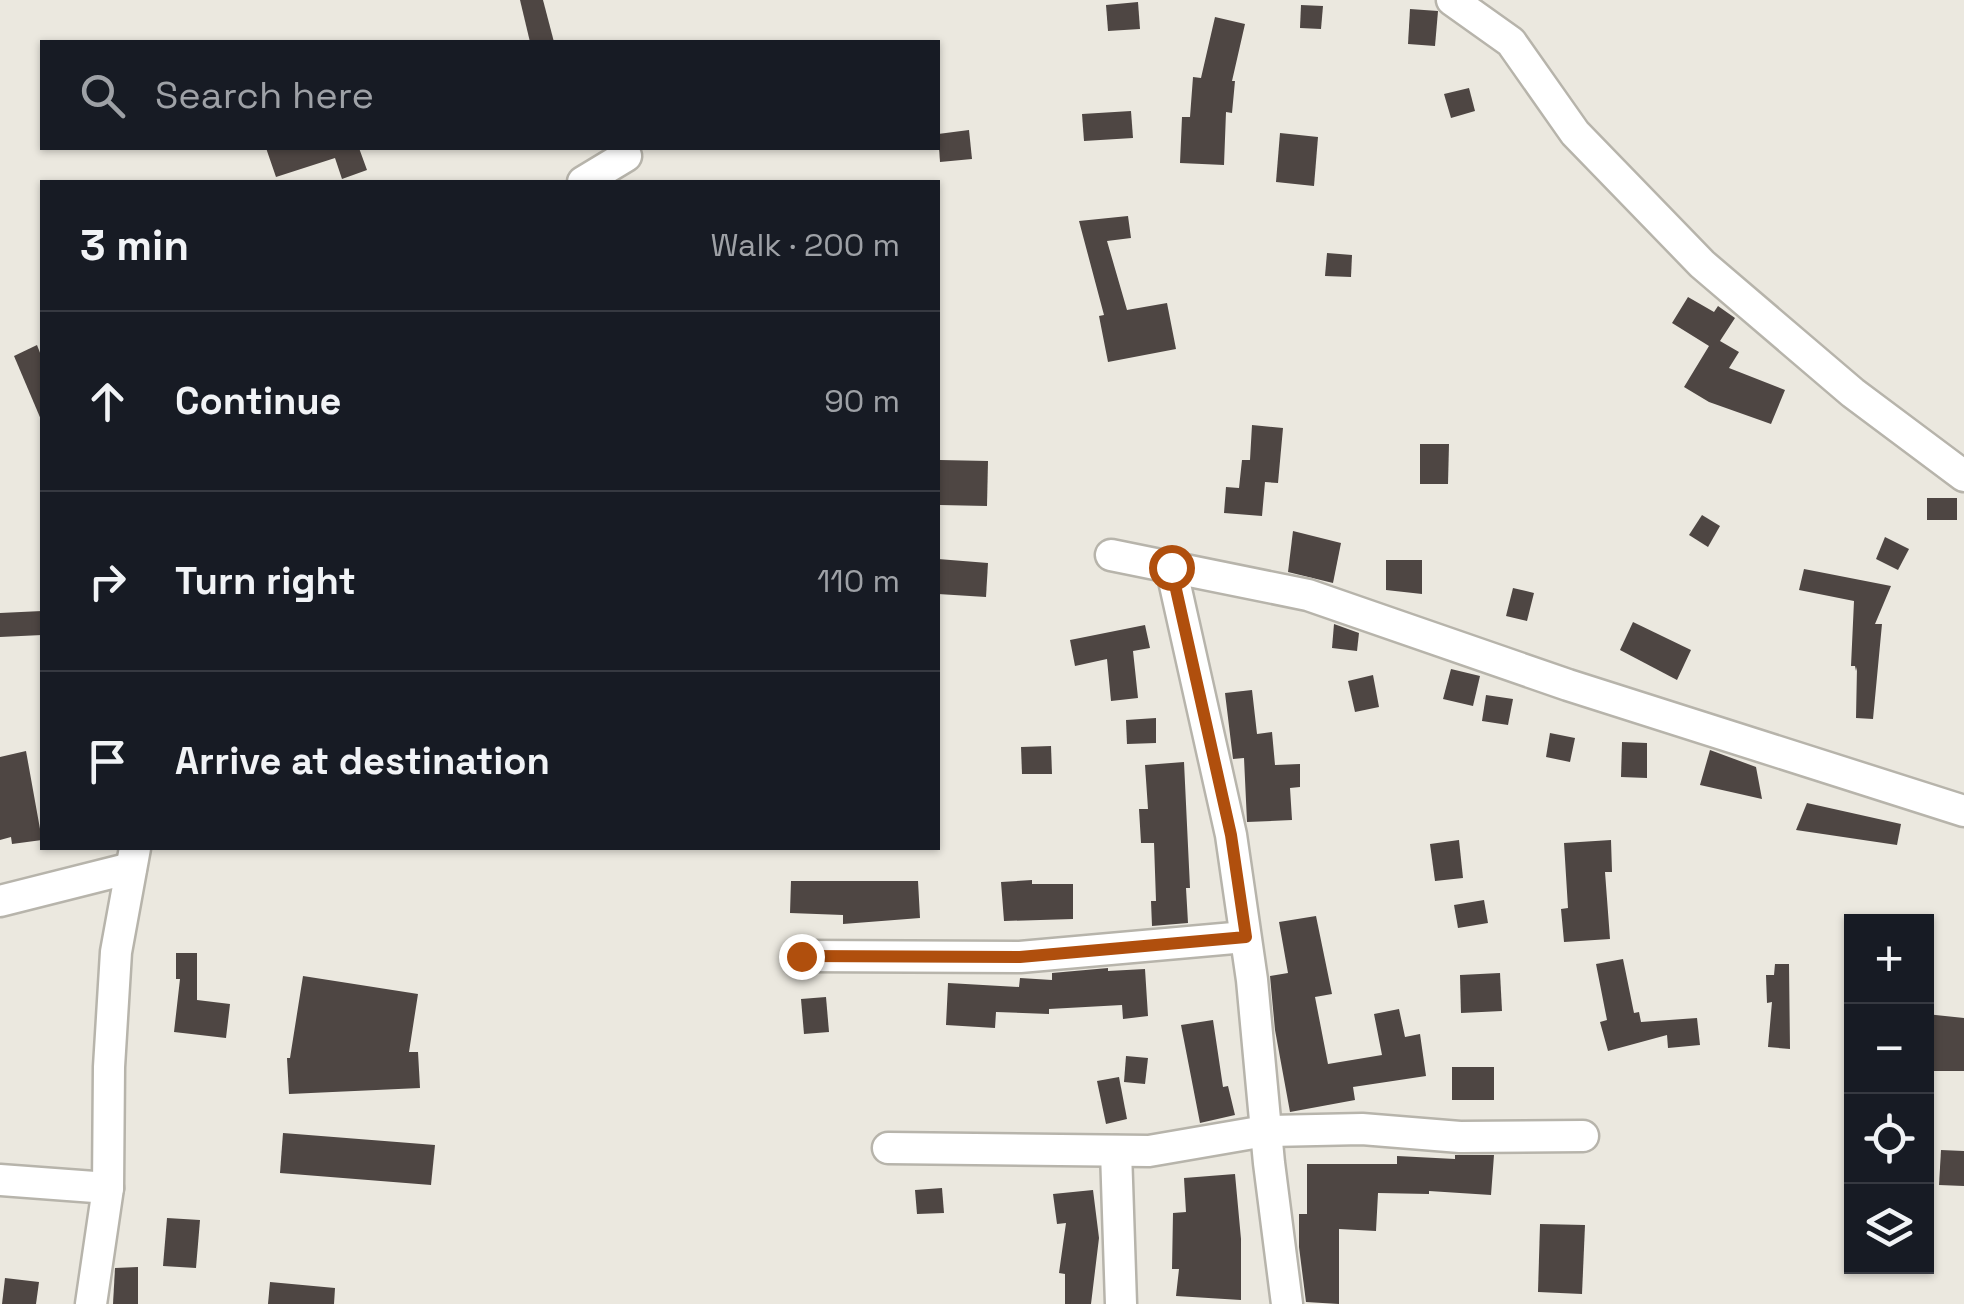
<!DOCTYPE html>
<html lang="en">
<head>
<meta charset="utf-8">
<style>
  body { margin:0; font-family:"Space Grotesk",sans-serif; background:#20242c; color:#f1f3f6 }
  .controls { position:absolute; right:30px; bottom:30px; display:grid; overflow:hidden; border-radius:0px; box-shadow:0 2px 8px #0004 }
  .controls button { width:90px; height:90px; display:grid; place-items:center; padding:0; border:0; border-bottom:2px solid #363941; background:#171b24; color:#f1f3f6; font:50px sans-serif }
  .stop { position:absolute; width:30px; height:30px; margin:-22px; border:8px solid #b04f0d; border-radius:50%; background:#fff }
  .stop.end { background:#b04f0d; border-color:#fff; box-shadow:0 2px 10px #0008 }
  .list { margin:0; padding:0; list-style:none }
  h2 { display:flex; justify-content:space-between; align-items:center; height:130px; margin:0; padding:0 40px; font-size:42px }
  h2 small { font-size:32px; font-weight:400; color:#9ea1a6 }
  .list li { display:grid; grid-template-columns:65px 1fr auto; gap:30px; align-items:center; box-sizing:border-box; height:180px; padding:0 40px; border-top:2px solid #363941 }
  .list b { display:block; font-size:38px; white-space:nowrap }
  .list em { font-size:32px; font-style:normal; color:#9ea1a6 }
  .icon { flex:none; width:55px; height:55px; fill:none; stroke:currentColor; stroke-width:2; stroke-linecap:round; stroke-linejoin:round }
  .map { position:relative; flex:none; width:1964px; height:1304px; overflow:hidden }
  .search { position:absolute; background:#171b24; box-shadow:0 2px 8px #0004; left:40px; top:40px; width:900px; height:110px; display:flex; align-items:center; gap:25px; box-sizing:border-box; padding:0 35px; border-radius:0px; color:#9ea1a6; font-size:38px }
  .panel { position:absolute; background:#171b24; box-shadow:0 2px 8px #0004; left:40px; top:180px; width:900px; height:670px; border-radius:0px }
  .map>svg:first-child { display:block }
  .building { fill:#4e4643 }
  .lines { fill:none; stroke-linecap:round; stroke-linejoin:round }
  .street-casing { stroke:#b7b4ab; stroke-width:35 }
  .street { stroke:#fff; stroke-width:30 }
  .route { stroke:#b04f0d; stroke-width:12 }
</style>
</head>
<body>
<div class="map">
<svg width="1964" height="1304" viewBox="0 0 1964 1304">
  <rect width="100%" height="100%" fill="#ebe8df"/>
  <!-- building -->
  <g class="building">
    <path d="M520,0H543L554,42H530Z"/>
    <path d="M1138,2L1140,29L1108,31L1106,5Z"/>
    <path d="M1301,5L1323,6L1321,29L1300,28Z"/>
    <path d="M1410,9L1438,11L1435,46L1408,44Z"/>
    <path d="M1215,17L1245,24L1232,81H1235L1232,113L1226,112L1224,165L1180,163L1182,117H1190L1193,77L1201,78Z"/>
    <path d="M1469,88L1475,111L1451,118L1444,94Z"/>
    <path d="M1131,111L1133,138L1084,141L1082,114Z"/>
    <path d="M969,130L972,159L940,162L938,134Z"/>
    <path d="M1280,133L1318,137L1314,186L1276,182Z"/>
    <path d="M266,148H359L367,170L342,179L335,158L276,177Z"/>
    <path d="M1128,216L1131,238L1107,241L1127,310L1167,303L1176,349L1108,362L1099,316L1104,315L1079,221Z"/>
    <path d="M1327,253L1352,255L1351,277L1325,276Z"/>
    <path d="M1688,297L1714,312L1718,306L1735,318L1720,341L1739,352L1729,368L1785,390L1771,424L1709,402L1684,387L1709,346L1672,323Z"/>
    <path d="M37,345L42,358V422L14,356Z"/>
    <path d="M1252,425L1283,428L1278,483L1265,482L1262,516L1224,513L1226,487L1239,488L1242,460H1250Z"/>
    <path d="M1420,444H1449L1448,484H1420Z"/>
    <path d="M940,460L988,461L987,506L940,505Z"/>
    <rect x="1927" y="498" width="30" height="22"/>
    <path d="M1702,515L1720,526L1708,547L1689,535Z"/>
    <path d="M1293,531L1341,543L1333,583L1288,572Z"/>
    <path d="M1885,537L1909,549L1898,570L1876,559Z"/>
    <path d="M938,559L988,563L986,597L938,594Z"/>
    <path d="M1386,560H1422V594L1386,590Z"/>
    <path d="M1804,569L1891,586L1875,624H1882L1873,719L1856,718L1857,667L1856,671L1855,666H1851L1854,601L1799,590Z"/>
    <path d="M1513,588L1534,593L1527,621L1506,616Z"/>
    <path d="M42,611V635L0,637V613Z"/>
    <path d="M1633,622L1691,650L1677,680L1620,650Z"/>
    <path d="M1334,624L1359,633L1357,651L1332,648Z"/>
    <path d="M1145,625L1150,648L1133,651L1138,698L1111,701L1107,659L1075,666L1070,640Z"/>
    <path d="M1451,669L1480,676L1473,706L1443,699Z"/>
    <path d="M1373,675L1379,707L1355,712L1348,681Z"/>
    <path d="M1252,690L1257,734L1272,732L1275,765L1300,764V787L1290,788L1292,820L1247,822L1244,758L1233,759L1225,693Z"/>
    <path d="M1486,695L1513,699L1508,725L1482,721Z"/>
    <path d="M1156,718V743L1127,744L1126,720Z"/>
    <path d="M1550,733L1575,738L1570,762L1546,757Z"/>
    <path d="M1622,742L1647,743V778L1621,777Z"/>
    <path d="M1051,746L1052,774H1022L1021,747Z"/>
    <path d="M1710,750L1756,767L1762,799L1700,785Z"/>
    <path d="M26,751L42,840L12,844L11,837L0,840V757Z"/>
    <path d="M1184,762L1190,888H1186L1188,923L1152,926L1151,901H1156L1154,843H1141L1139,809H1148L1145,765Z"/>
    <path d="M1807,803L1901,824L1897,845L1796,830Z"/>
    <path d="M1459,840L1463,878L1435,881L1430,844Z"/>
    <path d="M1611,840L1612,872H1605L1610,939L1564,942L1561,909L1568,908L1564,843Z"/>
    <path d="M1032,880V884H1073V919L1004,921L1001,882Z"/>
    <path d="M791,881H918L920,918L843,924V915L790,913Z"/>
    <path d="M1484,900L1488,923L1458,928L1454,905Z"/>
    <path d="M1316,916L1332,994L1315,997L1328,1064L1382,1055L1374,1014L1399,1009L1405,1037L1420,1034L1426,1076L1353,1087L1355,1100L1290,1112L1275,1030L1270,976L1288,973L1279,922Z"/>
    <path d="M176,953H197V1000L230,1004L226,1038L174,1032L180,979H176Z"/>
    <path d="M1623,959L1634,1013L1639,1012L1641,1022L1697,1018L1700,1045L1668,1048L1667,1035L1608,1051L1600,1022L1607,1020L1596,964Z"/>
    <path d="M1775,964H1789L1790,1049L1768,1047L1772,1002L1767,1003L1766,975H1774Z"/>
    <path d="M1108,968V971L1145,969L1148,1016L1123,1019L1122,1005L1049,1009V1014L996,1012L995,1028L946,1025L948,983L1019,987L1020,978L1052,980V973Z"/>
    <path d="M1500,973L1502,1011L1461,1013L1460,975Z"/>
    <path d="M303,976L418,994L409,1052H418L420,1088L289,1094L287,1058H290Z"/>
    <path d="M826,997L829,1032L804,1034L801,999Z"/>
    <path d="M1926,1014L1964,1018V1071H1926Z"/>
    <path d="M1213,1020L1223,1087L1228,1086L1235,1115L1200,1123L1181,1025Z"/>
    <path d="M1126,1056L1148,1058L1145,1084L1124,1082Z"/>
    <rect x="1452" y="1067" width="42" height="33"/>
    <path d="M1119,1077L1127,1119L1106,1124L1097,1081Z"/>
    <path d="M283,1133L435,1145L431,1185L280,1173Z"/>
    <path d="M1941,1150L1964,1151V1186L1939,1185Z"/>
    <path d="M1455,1155H1494L1491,1195L1429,1191V1194L1378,1193L1376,1231L1339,1229V1304L1306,1302L1299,1247V1214H1307V1164H1397V1156L1455,1159Z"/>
    <path d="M1235,1174L1241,1239V1300L1176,1296L1179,1269H1172L1173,1213L1186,1212L1184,1178Z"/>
    <path d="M942,1188L944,1213L917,1214L915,1190Z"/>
    <path d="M1093,1190L1099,1238L1091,1304H1065V1274L1059,1273L1066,1223L1057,1224L1053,1194Z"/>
    <path d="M167,1218L200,1220L196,1268L163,1266Z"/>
    <path d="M1540,1224L1585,1225L1582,1294L1538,1292Z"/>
    <path d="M138,1267V1304H113L115,1268Z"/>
    <path d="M5,1278L39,1282L36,1304H2Z"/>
    <path d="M270,1282L335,1288L334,1304H268Z"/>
  </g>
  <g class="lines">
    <!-- street casing -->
    <g class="street-casing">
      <g id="street">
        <path d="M1452,0L1511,42L1575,133L1702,264L1853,393L1964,476"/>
        <path d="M583,182L626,156"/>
        <path d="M1111,555L1308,595L1568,685L1964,811"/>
        <path d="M1171,567L1231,835L1252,980L1269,1163L1287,1304"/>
        <path d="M0,901L131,868"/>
        <path d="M801,956L1020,957L1245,937"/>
        <path d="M888,1148L1149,1151L1265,1131L1362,1129L1460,1137L1583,1136"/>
        <path d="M1116,1151L1121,1304"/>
        <path d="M0,1180L108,1188"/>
        <path d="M91,1304L108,1188L109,1067L116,952L135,848"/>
      </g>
    </g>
    <!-- street -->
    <use href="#street" class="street"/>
  </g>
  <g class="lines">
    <!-- route -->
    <path class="route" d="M801,956L1020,957L1246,937L1231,835L1171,567"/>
  </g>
</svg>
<div class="controls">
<button>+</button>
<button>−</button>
<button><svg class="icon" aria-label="locate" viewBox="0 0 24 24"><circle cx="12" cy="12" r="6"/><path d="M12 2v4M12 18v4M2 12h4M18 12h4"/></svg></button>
<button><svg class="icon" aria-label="layers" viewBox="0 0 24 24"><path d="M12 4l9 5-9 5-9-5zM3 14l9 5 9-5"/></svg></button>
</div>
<div class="stop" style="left:1171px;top:567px"></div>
<div class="stop end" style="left:801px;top:956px"></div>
<div class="search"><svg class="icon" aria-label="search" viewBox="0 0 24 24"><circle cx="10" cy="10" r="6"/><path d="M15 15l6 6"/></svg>Search here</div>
<section class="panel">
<h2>3 min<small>Walk · 200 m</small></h2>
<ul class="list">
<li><svg class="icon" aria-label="ahead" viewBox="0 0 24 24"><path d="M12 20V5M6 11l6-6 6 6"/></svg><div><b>Continue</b></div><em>90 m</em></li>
<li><svg class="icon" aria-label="right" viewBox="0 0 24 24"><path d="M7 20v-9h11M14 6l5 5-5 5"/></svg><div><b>Turn right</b></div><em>110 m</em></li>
<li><svg class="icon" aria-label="arrive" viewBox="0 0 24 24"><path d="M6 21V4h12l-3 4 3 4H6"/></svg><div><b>Arrive at destination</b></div></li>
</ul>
</section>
</div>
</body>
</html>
